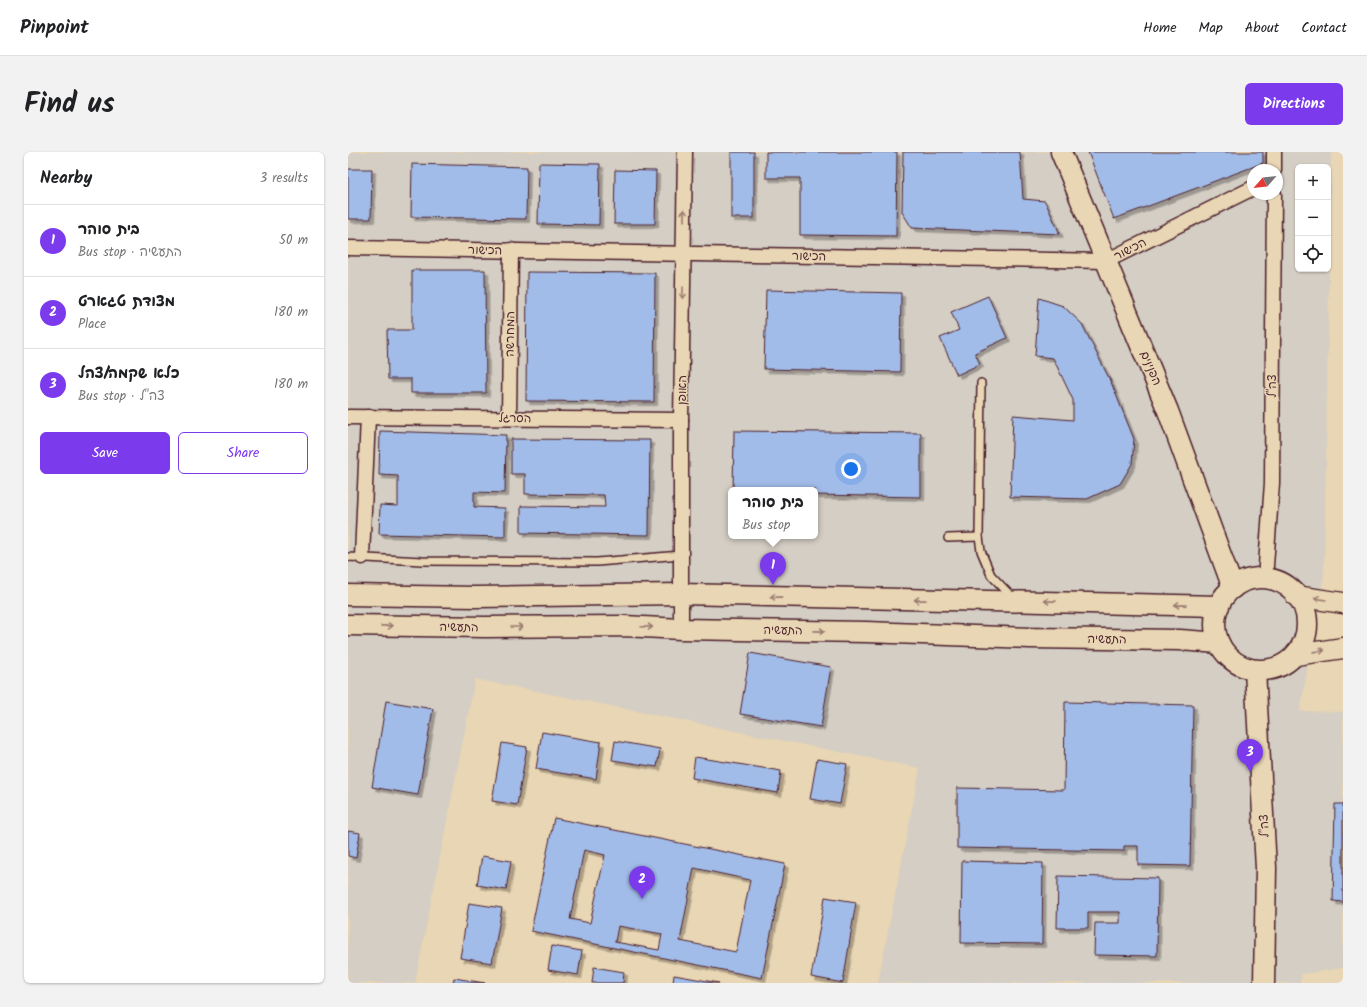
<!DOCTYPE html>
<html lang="en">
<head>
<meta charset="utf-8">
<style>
  body { margin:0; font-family:Kalam,"Playpen Sans Hebrew",sans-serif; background:#f2f2f2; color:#202124 }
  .controls { position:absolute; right:12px; top:12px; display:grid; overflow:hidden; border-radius:6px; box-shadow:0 1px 3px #0004 }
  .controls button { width:36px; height:36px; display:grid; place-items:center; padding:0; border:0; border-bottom:1px solid #e0e0e0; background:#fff; color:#202124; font:20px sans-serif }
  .compass { position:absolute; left:899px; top:12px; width:36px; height:36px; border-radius:50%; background:#fff; box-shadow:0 1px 3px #0004; rotate:243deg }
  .you { position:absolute; left:503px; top:317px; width:14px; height:14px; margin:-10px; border:3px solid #fff; border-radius:50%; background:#1a73e8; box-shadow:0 0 0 6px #1a73e833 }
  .badge { display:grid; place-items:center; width:26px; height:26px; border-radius:50%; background:#7c3aed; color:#fff; font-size:13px; font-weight:700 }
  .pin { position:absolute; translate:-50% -33px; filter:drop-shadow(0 1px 2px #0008) }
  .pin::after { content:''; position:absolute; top:21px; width:14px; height:12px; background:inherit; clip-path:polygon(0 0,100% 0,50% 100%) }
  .popup { position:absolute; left:380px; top:335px; width:90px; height:52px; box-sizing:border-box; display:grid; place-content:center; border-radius:6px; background:#fff; filter:drop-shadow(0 1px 3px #0005); font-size:13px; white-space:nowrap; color:#757577 }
  .popup b { font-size:15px; color:#202124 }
  .popup::after { content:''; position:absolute; left:50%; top:100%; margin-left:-8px; border:8px solid transparent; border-top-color:#fff }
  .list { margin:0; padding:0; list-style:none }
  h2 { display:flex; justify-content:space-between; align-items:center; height:52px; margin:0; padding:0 16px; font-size:17px }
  h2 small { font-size:13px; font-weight:400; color:#757577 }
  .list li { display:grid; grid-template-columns:26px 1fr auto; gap:12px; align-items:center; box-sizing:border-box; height:72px; padding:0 16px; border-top:1px solid #e0e0e0 }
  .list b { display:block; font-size:15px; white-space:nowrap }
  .list p { margin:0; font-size:13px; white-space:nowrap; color:#757577 }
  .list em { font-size:13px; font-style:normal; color:#757577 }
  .actions { display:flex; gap:8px; padding:12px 16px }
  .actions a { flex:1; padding:9px 0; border:1px solid #7c3aed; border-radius:6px; text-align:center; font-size:14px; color:#7c3aed }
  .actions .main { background:#7c3aed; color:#fff }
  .icon { flex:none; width:22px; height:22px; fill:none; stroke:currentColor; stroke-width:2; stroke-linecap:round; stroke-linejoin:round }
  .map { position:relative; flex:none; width:995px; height:831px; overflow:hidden; border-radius:6px }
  header { display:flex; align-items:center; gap:24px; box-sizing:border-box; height:56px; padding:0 20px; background:#fff; border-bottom:1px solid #e0e0e0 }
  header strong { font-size:19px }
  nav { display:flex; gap:22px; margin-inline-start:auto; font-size:14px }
  .intro { display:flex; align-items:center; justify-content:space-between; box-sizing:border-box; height:96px; padding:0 24px }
  h1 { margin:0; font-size:28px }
  .button { padding:10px 18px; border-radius:6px; background:#7c3aed; color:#fff; font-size:14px; font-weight:700 }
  main { display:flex; gap:24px; padding:0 24px }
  aside { flex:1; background:#fff; border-radius:6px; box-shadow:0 1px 3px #0004 }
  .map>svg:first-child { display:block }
  .built { fill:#d4cec4; fill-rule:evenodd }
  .building { fill:#a2bce9; stroke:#4a1f2b; fill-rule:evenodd; filter:url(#shadow) }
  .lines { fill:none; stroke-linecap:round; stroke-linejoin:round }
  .lane-casing { stroke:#4a1f2b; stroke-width:10 }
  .street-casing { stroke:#4a1f2b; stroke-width:17 }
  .secondary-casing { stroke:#4a1f2b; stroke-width:23 }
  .lane { stroke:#e9d6b4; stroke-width:7 }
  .street { stroke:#e9d6b4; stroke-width:14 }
  .secondary { stroke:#e9d6b4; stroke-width:20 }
  .oneway { stroke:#9a7a70 }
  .labels { text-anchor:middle; stroke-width:3; stroke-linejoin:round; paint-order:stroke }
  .street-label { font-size:12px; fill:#4a1f2b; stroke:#e9d6b4 }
</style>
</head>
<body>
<header>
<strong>Pinpoint</strong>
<nav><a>Home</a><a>Map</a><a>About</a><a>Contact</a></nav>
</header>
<div class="intro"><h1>Find us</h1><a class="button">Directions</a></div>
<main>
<aside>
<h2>Nearby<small>3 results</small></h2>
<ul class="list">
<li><span class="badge">1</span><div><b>בית סוהר</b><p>Bus stop · התעשיה</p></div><em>50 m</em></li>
<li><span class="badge">2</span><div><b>מצודת טגארט</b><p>Place</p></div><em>180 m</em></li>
<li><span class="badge">3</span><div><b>כלא שקמה/צהל</b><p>Bus stop · צה&quot;ל</p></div><em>180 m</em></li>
</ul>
<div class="actions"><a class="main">Save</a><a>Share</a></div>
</aside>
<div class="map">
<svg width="995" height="831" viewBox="0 0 995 831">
  <defs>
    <filter id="shadow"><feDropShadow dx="3.5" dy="3.5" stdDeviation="0" flood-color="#0004"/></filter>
  </defs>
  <rect width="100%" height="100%" fill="#e9d6b4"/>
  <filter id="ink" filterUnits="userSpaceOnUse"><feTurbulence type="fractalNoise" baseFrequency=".025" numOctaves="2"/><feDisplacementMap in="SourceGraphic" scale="8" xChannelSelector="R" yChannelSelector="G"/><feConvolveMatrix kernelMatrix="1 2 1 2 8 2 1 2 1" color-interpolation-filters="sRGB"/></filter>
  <g filter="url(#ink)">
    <!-- built -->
    <path class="built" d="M0,0H983L976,422L952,559L995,560V816L954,822L952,831H530L572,616L127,527L67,831H0ZM950,15H980V117H950ZM905,18H929V42H905ZM383,338H467V384H383Z"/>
    <!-- building -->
    <g class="building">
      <rect x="383" y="0" width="23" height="66"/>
      <path d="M418,0H549L548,84L452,83V26H418Z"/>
      <path d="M555,0H672L675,47L697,49L712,82L564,76L554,60Z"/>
      <path d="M740,0H915V11L766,67Z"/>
      <path d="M191,11L252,12L251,73L190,72Z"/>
      <path d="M64,12L179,15L178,67L63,65Z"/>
      <path d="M0,17H24L23,67H0Z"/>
      <path d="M267,18L308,19L307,72H266Z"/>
      <path d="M64,118H137L138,241H63V227H40L39,178H64Z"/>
      <path d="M179,120L307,121L306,250L178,249Z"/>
      <path d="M418,138L553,141L552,220L416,217Z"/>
      <path d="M640,144L659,186L627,201L632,212L609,223L592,186L611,178L603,160Z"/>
      <path d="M691,146L715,154L734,172L763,230L786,287L784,312L772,332L739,347L662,345L665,263L725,268V248L705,206L687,204Z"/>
      <path d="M32,279L158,283L157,341L126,340V355L157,356V385L31,382L32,353L50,354V324L31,323Z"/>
      <path d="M386,279L573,281V345L467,343V338H385Z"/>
      <path d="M163,287L302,288L301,383L173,381V354L257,355L256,343L177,342V322H163Z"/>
      <path d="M402,501L483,515L473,575L392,562Z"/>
      <path d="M38,549L85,557L70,643L24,635Z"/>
      <path d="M717,550L845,553L842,714L790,713V694H776V699L609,696V636L716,638Z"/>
      <path d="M194,580L253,590L248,627L188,617Z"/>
      <path d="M267,589L312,597L309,615L264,608Z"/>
      <path d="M154,591L179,595L169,653L144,649Z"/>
      <path d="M347,605L433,619L430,641L344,626Z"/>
      <path d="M469,607L499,612L492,652L462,647Z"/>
      <path d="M987,652H995V750L985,749Z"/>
      <path d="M206,666L437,712L414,826L183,779ZM236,698L257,703L242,771L222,767ZM346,716L402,728L388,800L332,789ZM270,774L314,782L311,798L267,790Z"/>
      <path d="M0,679L12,681L8,706L0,704Z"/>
      <path d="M134,704L163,709L158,738L129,733Z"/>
      <path d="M614,709L695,711L694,792L613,791Z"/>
      <path d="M710,724L810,726L809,804L746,803L747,771H772V760H740V776H709Z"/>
      <path d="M477,745L508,750L495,831L463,825Z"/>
      <path d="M121,751L154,756L144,811L112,806Z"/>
      <path d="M204,794L234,799L230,823L200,818Z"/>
      <path d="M246,815L276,820L275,831H244Z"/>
      <path d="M326,823L371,831H325Z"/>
      <path d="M106,826L137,831H105Z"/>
    </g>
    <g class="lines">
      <!-- lane casing -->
      <g class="lane-casing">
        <g id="lane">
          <path d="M633,231L631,385L633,399L643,423L665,446"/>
          <path d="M600,386L631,385"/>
          <path d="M0,405L74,409L249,410L333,403"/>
        </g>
      </g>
      <!-- street casing -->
      <g class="street-casing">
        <g id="street">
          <path d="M926,18V0"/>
          <path d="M0,96L758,109L905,36"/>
          <path d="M0,265L333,268"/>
          <path d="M161,266L163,98"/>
          <path d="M14,405L20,265"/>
          <path d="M917,427L924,331L926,42"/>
          <path d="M333,477V268L337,0"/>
        </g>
      </g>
      <!-- secondary casing -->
      <g class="secondary-casing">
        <g id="secondary">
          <path d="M713,0L820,259L885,436"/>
          <circle cx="913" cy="472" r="46"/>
          <path d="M0,443L128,445L333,442L871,454"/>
          <path d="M948,444L995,451"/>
          <path d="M0,473L137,475L276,474L333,477L518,480L682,486L832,488L871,491"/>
          <path d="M948,503L995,496"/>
          <path d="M907,518L918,716L916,831"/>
        </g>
      </g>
      <!-- lane -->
      <use href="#lane" class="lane"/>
      <!-- street -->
      <use href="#street" class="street"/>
      <!-- secondary -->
      <use href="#secondary" class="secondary"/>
    </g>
    <!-- one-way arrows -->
    <defs><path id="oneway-shaft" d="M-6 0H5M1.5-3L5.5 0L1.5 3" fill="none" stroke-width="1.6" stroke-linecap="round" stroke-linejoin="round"/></defs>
    <g class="oneway">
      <use href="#oneway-shaft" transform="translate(336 63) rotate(-90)"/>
      <use href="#oneway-shaft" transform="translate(335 141) rotate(91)"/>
      <use href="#oneway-shaft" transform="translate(428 445) rotate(-179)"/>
      <use href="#oneway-shaft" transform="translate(972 447) rotate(-171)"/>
      <use href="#oneway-shaft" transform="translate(572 448) rotate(-179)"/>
      <use href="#oneway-shaft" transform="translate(702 449) rotate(-179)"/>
      <use href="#oneway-shaft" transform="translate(832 453) rotate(-179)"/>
      <use href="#oneway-shaft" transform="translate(39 474) rotate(1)"/>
      <use href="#oneway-shaft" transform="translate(169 475)"/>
      <use href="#oneway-shaft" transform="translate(299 475) rotate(2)"/>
      <use href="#oneway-shaft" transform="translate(471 479) rotate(1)"/>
      <use href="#oneway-shaft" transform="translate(971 499) rotate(-8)"/>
    </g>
  </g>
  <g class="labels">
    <!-- street labels -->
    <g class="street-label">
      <text transform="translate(782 97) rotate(-27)" y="4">הכישור</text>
      <text transform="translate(137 98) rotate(1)" y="4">הכישור</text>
      <text transform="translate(461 104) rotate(1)" y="4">הכישור</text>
      <text transform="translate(162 182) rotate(-89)" y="4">המחרשה</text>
      <text transform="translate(803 216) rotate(67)" y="4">הפנינים</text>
      <text transform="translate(924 234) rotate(-90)" y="4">צה"ל</text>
      <text transform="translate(334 238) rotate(-89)" y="4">האופן</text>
      <text transform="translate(167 266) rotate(1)" y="4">הסרגל</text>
      <text transform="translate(111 475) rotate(1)" y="4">התעשיה</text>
      <text transform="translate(435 478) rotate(1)" y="4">התעשיה</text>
      <text transform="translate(759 487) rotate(1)" y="4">התעשיה</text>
      <text transform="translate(916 674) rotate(-93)" y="4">צה"ל</text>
    </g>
  </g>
</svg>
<div class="controls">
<button>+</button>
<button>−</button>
<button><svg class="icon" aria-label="locate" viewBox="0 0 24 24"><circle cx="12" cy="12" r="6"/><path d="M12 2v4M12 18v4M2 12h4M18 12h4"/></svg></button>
</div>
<svg class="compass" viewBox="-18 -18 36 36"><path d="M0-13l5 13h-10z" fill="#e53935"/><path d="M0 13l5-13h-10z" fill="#757577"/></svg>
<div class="you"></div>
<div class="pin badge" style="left:425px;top:433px">1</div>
<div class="popup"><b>בית סוהר</b>Bus stop</div>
<div class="pin badge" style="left:294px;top:747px">2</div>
<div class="pin badge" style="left:902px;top:620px">3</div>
</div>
</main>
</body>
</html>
